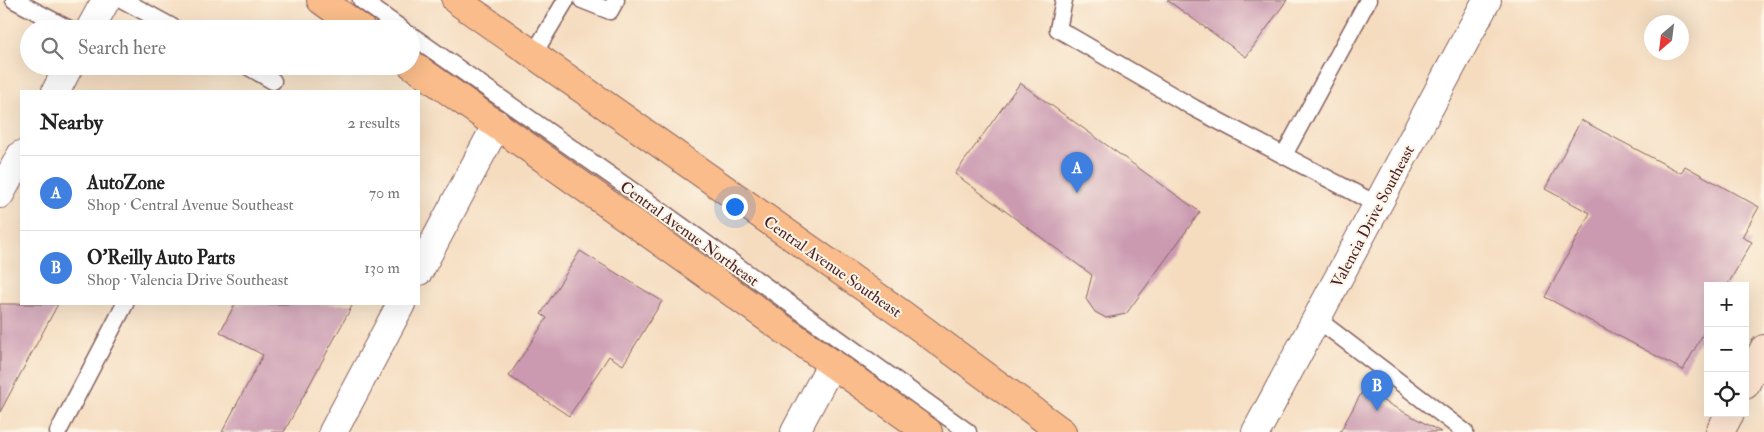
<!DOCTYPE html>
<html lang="en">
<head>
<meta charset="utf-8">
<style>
  body { margin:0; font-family:"IM FELL Double Pica",serif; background:#f2f2f2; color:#222 }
  .controls { position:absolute; right:15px; bottom:15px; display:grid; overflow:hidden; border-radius:0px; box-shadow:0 5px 20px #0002 }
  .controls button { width:45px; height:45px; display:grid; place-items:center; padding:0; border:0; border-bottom:1px solid #e0e0e0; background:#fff; color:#222; font:25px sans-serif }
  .compass { position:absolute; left:1644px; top:15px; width:45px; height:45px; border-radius:50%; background:#fff; box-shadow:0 5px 20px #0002; rotate:208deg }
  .you { position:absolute; left:734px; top:206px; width:18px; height:18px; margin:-12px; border:4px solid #fff; border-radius:50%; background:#1a73e8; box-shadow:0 0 0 8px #1a73e833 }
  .badge { display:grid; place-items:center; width:32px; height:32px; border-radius:50%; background:#c8321e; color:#fff; font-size:16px; font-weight:700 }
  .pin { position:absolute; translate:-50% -41px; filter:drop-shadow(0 1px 2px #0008) }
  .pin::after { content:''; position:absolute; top:26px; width:18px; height:15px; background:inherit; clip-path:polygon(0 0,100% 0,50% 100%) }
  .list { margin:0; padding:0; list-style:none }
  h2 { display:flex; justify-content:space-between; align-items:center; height:65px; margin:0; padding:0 20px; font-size:21px }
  h2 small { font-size:16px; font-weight:400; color:#767676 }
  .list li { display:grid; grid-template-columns:32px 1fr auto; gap:15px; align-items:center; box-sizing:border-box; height:75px; padding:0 20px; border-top:1px solid #e0e0e0 }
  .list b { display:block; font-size:19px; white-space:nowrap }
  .list p { margin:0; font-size:16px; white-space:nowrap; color:#767676 }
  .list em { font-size:16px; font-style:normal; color:#767676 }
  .icon { flex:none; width:28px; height:28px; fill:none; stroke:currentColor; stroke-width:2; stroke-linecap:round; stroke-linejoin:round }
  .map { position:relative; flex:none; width:1764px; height:432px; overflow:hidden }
  .search { position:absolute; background:#fff; box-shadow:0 5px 20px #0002; left:20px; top:20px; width:400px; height:55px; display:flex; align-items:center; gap:12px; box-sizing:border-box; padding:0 18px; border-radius:28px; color:#767676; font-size:19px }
  .panel { position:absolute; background:#fff; box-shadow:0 5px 20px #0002; left:20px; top:90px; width:400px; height:215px; border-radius:0px }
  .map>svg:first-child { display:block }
  .building { fill:#cb9ab1 }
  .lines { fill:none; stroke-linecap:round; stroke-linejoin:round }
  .lane-casing { stroke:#86615f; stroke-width:19 }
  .street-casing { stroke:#86615f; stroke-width:30 }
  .secondary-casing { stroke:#86615f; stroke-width:30 }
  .primary-casing { stroke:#86615f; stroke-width:30 }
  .lane { stroke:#fff; stroke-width:16 }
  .street { stroke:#fff; stroke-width:28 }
  .secondary { stroke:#fde4d0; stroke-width:28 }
  .primary { stroke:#f9bc8a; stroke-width:28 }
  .labels { text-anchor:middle; stroke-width:4; stroke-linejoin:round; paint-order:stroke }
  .street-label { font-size:16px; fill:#4a1f2b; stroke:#fcf5e5 }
</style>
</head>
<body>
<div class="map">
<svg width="1764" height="432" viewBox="0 0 1764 432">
  <rect width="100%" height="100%" fill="#fcf5e5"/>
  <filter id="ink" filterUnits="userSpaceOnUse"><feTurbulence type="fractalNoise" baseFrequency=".02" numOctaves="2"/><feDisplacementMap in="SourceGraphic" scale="10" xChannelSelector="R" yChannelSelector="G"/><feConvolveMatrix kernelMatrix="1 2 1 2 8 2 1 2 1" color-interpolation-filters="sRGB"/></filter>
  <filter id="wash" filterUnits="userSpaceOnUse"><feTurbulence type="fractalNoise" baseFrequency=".0096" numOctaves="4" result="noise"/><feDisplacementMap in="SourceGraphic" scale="20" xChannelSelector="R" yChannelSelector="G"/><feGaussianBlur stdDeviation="1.12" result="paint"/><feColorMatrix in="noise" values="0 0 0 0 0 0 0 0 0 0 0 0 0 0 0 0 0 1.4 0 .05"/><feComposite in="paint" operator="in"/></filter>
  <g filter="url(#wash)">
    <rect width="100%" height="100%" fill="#f5dcbf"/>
    <g id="blocks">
      <!-- building -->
      <g class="building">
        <path d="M1167,0H1287L1246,57Z"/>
        <path d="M1020,83L1200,212L1126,314L1106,318L1095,312L1086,299L1092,275L955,174Z"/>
        <path d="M1581,120L1681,173L1685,166L1759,207L1742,237L1752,242L1727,286H1708V325L1683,370L1545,297L1590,213L1545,189Z"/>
        <path d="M580,251L662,301L623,365L609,356L569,416L509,376L547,318L541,314Z"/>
        <path d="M0,304H58L0,412Z"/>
        <path d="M235,304H353L284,432H222L263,355L220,332Z"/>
        <path d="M1363,390L1441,432H1340Z"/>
      </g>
    </g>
  </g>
  <g filter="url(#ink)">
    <use href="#blocks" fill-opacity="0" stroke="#86615f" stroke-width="1"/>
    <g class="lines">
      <!-- lane casing -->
      <g class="lane-casing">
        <g id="lane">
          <path d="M14,0L69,29"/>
          <path d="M123,0L176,29"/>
          <path d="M361,0L402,29"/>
          <path d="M582,0L610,11L616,0"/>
          <path d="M1064,0L1058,29L1194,108L1378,205"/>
          <path d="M411,35L657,208L968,432"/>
          <path d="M533,55L566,0"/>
          <path d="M247,66L273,81"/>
          <path d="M1284,155L1368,0"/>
          <path d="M1317,319L1465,432"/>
          <path d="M58,432L125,304"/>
        </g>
      </g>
      <!-- street casing -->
      <g class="street-casing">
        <g id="street">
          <path d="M90,29L106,0"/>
          <path d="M56,91L69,66"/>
          <path d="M0,194L21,155"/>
          <path d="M419,271L497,124"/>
          <path d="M333,432L401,304"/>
          <path d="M795,432L832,363"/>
          <path d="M1256,432L1487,0"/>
        </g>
      </g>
      <!-- secondary casing -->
      <g class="secondary-casing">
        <g id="secondary">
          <path d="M1745,385L1764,349"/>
          <path d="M1720,432L1730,413"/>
        </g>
      </g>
      <!-- primary casing -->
      <g class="primary-casing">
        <g id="primary">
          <path d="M321,0L361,29"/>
          <path d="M456,0L899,312L1062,432"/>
          <path d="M411,64L928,432"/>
        </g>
      </g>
      <!-- lane -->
      <use href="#lane" class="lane"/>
      <!-- street -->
      <use href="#street" class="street"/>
      <!-- secondary -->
      <use href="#secondary" class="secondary"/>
      <!-- primary -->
      <use href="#primary" class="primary"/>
    </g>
  </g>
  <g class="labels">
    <!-- street labels -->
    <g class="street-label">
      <text transform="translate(1372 216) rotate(-62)" y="6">Valencia Drive Southeast</text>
      <text transform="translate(690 233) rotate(36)" y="6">Central Avenue Northeast</text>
      <text transform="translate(833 266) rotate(35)" y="6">Central Avenue Southeast</text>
    </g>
  </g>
</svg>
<div class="controls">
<button>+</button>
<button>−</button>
<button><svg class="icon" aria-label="locate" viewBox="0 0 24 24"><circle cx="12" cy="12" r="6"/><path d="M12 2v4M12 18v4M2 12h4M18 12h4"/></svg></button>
</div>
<svg class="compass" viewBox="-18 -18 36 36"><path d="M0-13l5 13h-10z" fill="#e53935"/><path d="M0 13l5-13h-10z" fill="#767676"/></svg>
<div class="you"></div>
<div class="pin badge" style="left:1077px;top:193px;background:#3f7fe0">A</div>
<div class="pin badge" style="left:1377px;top:411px;background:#3f7fe0">B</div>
<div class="search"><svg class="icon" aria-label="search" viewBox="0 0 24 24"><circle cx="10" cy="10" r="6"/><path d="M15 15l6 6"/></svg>Search here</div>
<section class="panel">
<h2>Nearby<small>2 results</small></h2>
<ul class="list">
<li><span class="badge" style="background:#3f7fe0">A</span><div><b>AutoZone</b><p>Shop · Central Avenue Southeast</p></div><em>70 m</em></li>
<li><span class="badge" style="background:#3f7fe0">B</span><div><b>O'Reilly Auto Parts</b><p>Shop · Valencia Drive Southeast</p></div><em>130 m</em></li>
</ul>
</section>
</div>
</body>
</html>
